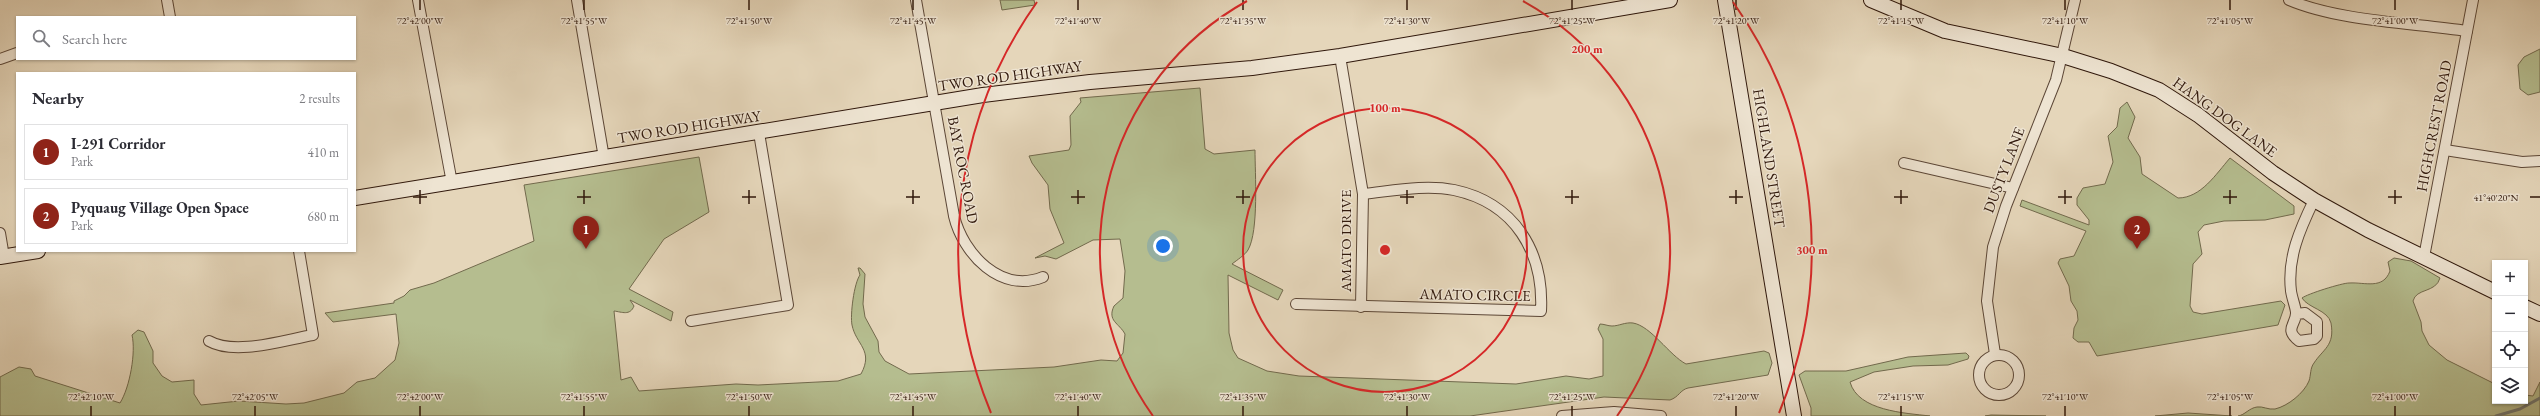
<!DOCTYPE html>
<html lang="en">
<head>
<meta charset="utf-8">
<style>
  body { margin:0; font-family:"EB Garamond",serif; background:#f2f2f3; color:#2b2b33 }
  .controls { position:absolute; right:12px; bottom:12px; display:grid; overflow:hidden; border-radius:0px; box-shadow:0 1px 3px #0004 }
  .controls button { width:36px; height:36px; display:grid; place-items:center; padding:0; border:0; border-bottom:1px solid #e1e1e2; background:#fff; color:#2b2b33; font:20px sans-serif }
  .you { position:absolute; left:1163px; top:246px; width:14px; height:14px; margin:-10px; border:3px solid #fff; border-radius:50%; background:#1a73e8; box-shadow:0 0 0 6px #1a73e833 }
  .badge { display:grid; place-items:center; width:26px; height:26px; border-radius:50%; background:#8f2418; color:#fff; font-size:13px; font-weight:700 }
  .pin { position:absolute; translate:-50% -33px; filter:drop-shadow(0 1px 2px #0008) }
  .pin::after { content:''; position:absolute; top:21px; width:14px; height:12px; background:inherit; clip-path:polygon(0 0,100% 0,50% 100%) }
  .list { margin:0; padding:0; list-style:none }
  h2 { display:flex; justify-content:space-between; align-items:center; height:52px; margin:0; padding:0 16px; font-size:17px }
  h2 small { font-size:13px; font-weight:400; color:#7c7c81 }
  .list li { display:grid; grid-template-columns:26px 1fr auto; gap:12px; align-items:center; box-sizing:border-box; height:56px; margin:0 8px 8px; padding:0 8px; border:1px solid #e1e1e2; border-radius:0px }
  .list b { display:block; font-size:15px; white-space:nowrap }
  .list p { margin:0; font-size:13px; white-space:nowrap; color:#7c7c81 }
  .list em { font-size:13px; font-style:normal; color:#7c7c81 }
  .icon { flex:none; width:22px; height:22px; fill:none; stroke:currentColor; stroke-width:2; stroke-linecap:round; stroke-linejoin:round }
  .map { position:relative; flex:none; width:2540px; height:416px; overflow:hidden }
  .search { position:absolute; background:#fff; box-shadow:0 1px 3px #0004; left:16px; top:16px; width:340px; height:44px; display:flex; align-items:center; gap:10px; box-sizing:border-box; padding:0 14px; border-radius:0px; color:#7c7c81; font-size:15px }
  .panel { position:absolute; background:#fff; box-shadow:0 1px 3px #0004; left:16px; top:72px; width:340px; height:180px; border-radius:0px }
  .map>svg:first-child { display:block }
  .green { fill:#b5bd8f; stroke:#726a4d }
  .lines { fill:none; stroke-linecap:round; stroke-linejoin:round }
  .stream { stroke:#6f7773; stroke-width:3 }
  .street-casing { stroke:#5c4737; stroke-width:12 }
  .secondary-casing { stroke:#2f170b; stroke-width:16 }
  .street { stroke:#eee4d2; stroke-width:10 }
  .secondary { stroke:#eee4d2; stroke-width:14 }
  .ticks { fill:none; stroke:#2f170b; stroke-width:1.5 }
  .ring { fill:none; stroke:#d62828; stroke-width:2 }
  .labels { text-anchor:middle; stroke-width:3; stroke-linejoin:round; paint-order:stroke }
  .street-label { font-size:15px; fill:#2f170b; stroke:#eee4d2 }
  .ticks-label { font-size:10px; text-anchor:middle; fill:#2f170b; stroke:#eee4d2; stroke-width:3; stroke-linejoin:round; paint-order:stroke }
  .centre { fill:#d62828; stroke:#eee4d2; stroke-width:2 }
  .ring-label { font-size:12px; text-anchor:middle; font-weight:bold; fill:#d62828; stroke:#eee4d2; stroke-width:3; stroke-linejoin:round; paint-order:stroke }
</style>
</head>
<body>
<div class="map">
<svg width="2540" height="416" viewBox="0 0 2540 416">
  <rect width="100%" height="100%" fill="#e5d6ba"/>
  <filter id="stains"><feTurbulence type="fractalNoise" baseFrequency=".005" numOctaves="4"/><feColorMatrix values="0 0 0 0 .2 0 0 0 0 .09 0 0 0 0 .02 0 0 0 .5 -.17"/></filter>
  <radialGradient id="worn" r=".72"><stop offset=".6" stop-color="#630" stop-opacity="0"/><stop offset="1" stop-color="#630" stop-opacity=".3"/></radialGradient>
  <!-- green -->
  <g class="green">
    <path d="M1000,0H1034L1035,5L1002,10Z"/>
    <path d="M2540,49V92L2528,95L2520,89L2518,65L2524,57Z"/>
    <path d="M1200,88L1205,149L1214,154L1255,150C1255,173 1259,231 1248,250C1245,255 1237,260 1232,264L1283,290L1278,300L1228,275L1229,333L1233,350L1238,358L1267,371L1299,376L1516,384L1566,376L1589,379L1603,376V339L1598,329L1600,324C1604,324 1608,326 1612,326C1619,326 1625,322 1633,323C1651,326 1669,355 1686,364L1764,351L1769,353L1772,363L1768,375L1688,388C1680,390 1679,397 1670,400L1604,397L1470,416H0V377L19,367L31,369L35,376L120,403C130,387 136,352 132,335L138,330L144,332L153,351V363L162,376L172,382L194,380V394L201,405L239,401L286,404L304,403L344,393L357,382L375,378L395,360L399,343L396,314L333,322L325,313L394,303V301L404,296L410,290L434,283L534,241L524,185L699,157L709,212L664,239L629,289L673,312L671,321L630,300L634,306C630,316 622,312 614,311L621,380L631,377L639,391L736,384L758,385L838,381L861,374C874,350 856,345 852,325C850,315 854,283 860,275L858,268H860L865,274L863,304L865,317L878,341L879,352L885,361L909,374L1054,367L1101,360L1117,361L1123,353L1125,334C1119,323 1107,321 1114,306L1123,298L1125,271L1120,239L1093,240L1056,259L1045,256L1035,258L1064,243L1050,209L1048,185L1032,163L1029,156L1069,150L1071,145L1070,116L1081,102L1080,98Z"/>
    <path d="M2127,102L2135,117L2128,138L2140,157L2142,174L2178,198C2201,198 2216,174 2230,158L2294,206V214L2265,220L2224,221L2204,225L2198,232L2202,254L2193,264L2190,306L2193,312L2202,314L2281,301L2285,305L2278,325L2097,356L2089,342H2078L2073,338L2074,328L2078,320L2077,311L2071,301L2069,286L2058,263L2060,259L2074,256L2086,231L2020,206L2022,200L2089,225V220L2077,205V198L2083,188L2105,184L2113,162L2108,136L2117,127L2120,108Z"/>
    <path d="M2394,258L2411,261L2440,278C2436,293 2416,288 2413,301L2421,322L2422,331L2429,345L2447,360L2495,384V401H2525V395L2533,396L2540,382V416H2238C2245,415 2249,408 2257,407C2263,406 2268,410 2275,409C2288,406 2304,393 2309,381C2311,375 2310,368 2314,363C2323,349 2335,346 2331,323C2328,310 2308,308 2302,298C2307,294 2342,283 2349,283C2365,282 2383,290 2390,271L2388,262Z"/>
    <path d="M1966,353L1969,356L1968,359L1948,365L1913,366L1874,372L1850,382C1858,411 1905,413 1930,416H1811V408L1799,375L1805,371H1846L1908,357Z"/>
    <path d="M2188,413L2232,416H2155Z"/>
    <path d="M1991,415L2046,416H1985Z"/>
  </g>
  <g class="lines">
    <!-- stream -->
    <path class="stream" d="M2496,416L2520,409L2540,398"/>
    <!-- street casing -->
    <g class="street-casing">
      <g id="street">
        <path d="M167,0L170,17"/>
        <path d="M418,0L452,183"/>
        <path d="M577,0L604,158"/>
        <path d="M916,0L954,216C963,254 1001,294 1043,277"/>
        <path d="M2289,0C2338,21 2413,23 2467,31"/>
        <path d="M1340,56L1363,194L1361,307"/>
        <path d="M0,59L17,53"/>
        <path d="M2445,150L2522,162L2540,161"/>
        <path d="M1904,163L2013,188"/>
        <path d="M0,233L4,257"/>
        <path d="M2424,257L2473,0"/>
        <path d="M1296,304L1541,311C1544,252 1515,203 1454,190C1425,184 1392,191 1363,194"/>
        <path d="M2296,314L2305,313L2317,322V336L2314,339L2299,341C2283,329 2297,324 2296,312C2295,305 2292,298 2291,291C2287,258 2300,229 2314,200"/>
        <path d="M691,321L788,305L759,133"/>
        <path d="M209,341C235,356 284,340 313,335L299,251"/>
        <path d="M1995,354L1987,301L1993,247L2006,206L2056,80L2075,0"/>
        <circle cx="1999" cy="375" r="20"/>
        <path d="M1562,416L1614,412L1661,416"/>
      </g>
    </g>
    <!-- secondary casing -->
    <g class="secondary-casing">
      <g id="secondary">
        <path d="M1725,0L1794,416"/>
        <path d="M1871,0L1945,31L2063,56L2111,71L2159,90L2198,115L2273,173L2314,200L2368,230L2495,292"/>
        <path d="M355,198L983,95L1090,82L1252,68L1340,56L1670,0"/>
        <path d="M0,257L38,251"/>
        <path d="M2525,307L2540,314"/>
      </g>
    </g>
    <!-- street -->
    <use href="#street" class="street"/>
    <!-- secondary -->
    <use href="#secondary" class="secondary"/>
  </g>
  <!-- ticks -->
  <path class="ticks" d="M420,0V10M584,0V10M749,0V10M913,0V10M1078,0V10M1243,0V10M1407,0V10M1572,0V10M1736,0V10M1901,0V10M2065,0V10M2230,0V10M2395,0V10M420,190V204M584,190V204M749,190V204M913,190V204M1078,190V204M1243,190V204M1407,190V204M1572,190V204M1736,190V204M1901,190V204M2065,190V204M2230,190V204M2395,190V204M413,197H427M577,197H591M742,197H756M906,197H920M1071,197H1085M1236,197H1250M1400,197H1414M1565,197H1579M1729,197H1743M1894,197H1908M2058,197H2072M2223,197H2237M2388,197H2402M2530,197H2540M91,406V416M255,406V416M420,406V416M584,406V416M749,406V416M913,406V416M1078,406V416M1243,406V416M1407,406V416M1572,406V416M1736,406V416M1901,406V416M2065,406V416M2230,406V416M2395,406V416"/>
  <!-- distance rings -->
  <g class="ring">
    <circle cx="1385" cy="250" r="142"/>
    <path d="M1153 416A285 285 0 0 1 1247 1M1523 1A285 285 0 0 1 1617 416"/>
    <path d="M991 413A427 427 0 0 1 1037 2M1733 2A427 427 0 0 1 1779 413"/>
  </g>
  <g class="labels">
    <!-- street labels -->
    <g class="street-label">
      <text transform="translate(1010 76) rotate(-8)" y="5">TWO ROD HIGHWAY</text>
      <text transform="translate(2225 117) rotate(36)" y="5">HANG DOG LANE</text>
      <text transform="translate(2434 126) rotate(-79)" y="5">HIGHCREST ROAD</text>
      <text transform="translate(689 127) rotate(-9)" y="5">TWO ROD HIGHWAY</text>
      <text transform="translate(1769 158) rotate(81)" y="5">HIGHLAND STREET</text>
      <text transform="translate(963 170) rotate(79)" y="5">BAY ROC ROAD</text>
      <text transform="translate(2004 170) rotate(-69)" y="5">DUSTY LANE</text>
      <text transform="translate(1346 241) rotate(-90)" y="5">AMATO DRIVE</text>
      <text transform="translate(1475 295) rotate(1)" y="5">AMATO CIRCLE</text>
    </g>
  </g>
  <g class="ticks-label">
    <text x="420" y="24">72°42'00"W</text>
    <text x="584" y="24">72°41'55"W</text>
    <text x="749" y="24">72°41'50"W</text>
    <text x="913" y="24">72°41'45"W</text>
    <text x="1078" y="24">72°41'40"W</text>
    <text x="1243" y="24">72°41'35"W</text>
    <text x="1407" y="24">72°41'30"W</text>
    <text x="1572" y="24">72°41'25"W</text>
    <text x="1736" y="24">72°41'20"W</text>
    <text x="1901" y="24">72°41'15"W</text>
    <text x="2065" y="24">72°41'10"W</text>
    <text x="2230" y="24">72°41'05"W</text>
    <text x="2395" y="24">72°41'00"W</text>
    <text x="2496" y="201">41°40'20"N</text>
    <text x="91" y="400">72°42'10"W</text>
    <text x="255" y="400">72°42'05"W</text>
    <text x="420" y="400">72°42'00"W</text>
    <text x="584" y="400">72°41'55"W</text>
    <text x="749" y="400">72°41'50"W</text>
    <text x="913" y="400">72°41'45"W</text>
    <text x="1078" y="400">72°41'40"W</text>
    <text x="1243" y="400">72°41'35"W</text>
    <text x="1407" y="400">72°41'30"W</text>
    <text x="1572" y="400">72°41'25"W</text>
    <text x="1736" y="400">72°41'20"W</text>
    <text x="1901" y="400">72°41'15"W</text>
    <text x="2065" y="400">72°41'10"W</text>
    <text x="2230" y="400">72°41'05"W</text>
    <text x="2395" y="400">72°41'00"W</text>
  </g>
  <circle cx="1385" cy="250" r="6" class="centre"/>
  <g class="ring-label">
    <text x="1587" y="53">200 m</text>
    <text x="1385" y="112">100 m</text>
    <text x="1812" y="254">300 m</text>
  </g>
  <rect width="100%" height="100%" filter="url(#stains)"/>
  <rect width="100%" height="100%" fill="url(#worn)"/>
</svg>
<div class="controls">
<button>+</button>
<button>−</button>
<button><svg class="icon" aria-label="locate" viewBox="0 0 24 24"><circle cx="12" cy="12" r="6"/><path d="M12 2v4M12 18v4M2 12h4M18 12h4"/></svg></button>
<button><svg class="icon" aria-label="layers" viewBox="0 0 24 24"><path d="M12 4l9 5-9 5-9-5zM3 14l9 5 9-5"/></svg></button>
</div>
<div class="you"></div>
<div class="pin badge" style="left:586px;top:249px">1</div>
<div class="pin badge" style="left:2137px;top:249px">2</div>
<div class="search"><svg class="icon" aria-label="search" viewBox="0 0 24 24"><circle cx="10" cy="10" r="6"/><path d="M15 15l6 6"/></svg>Search here</div>
<section class="panel">
<h2>Nearby<small>2 results</small></h2>
<ul class="list">
<li><span class="badge">1</span><div><b>I-291 Corridor</b><p>Park</p></div><em>410 m</em></li>
<li><span class="badge">2</span><div><b>Pyquaug Village Open Space</b><p>Park</p></div><em>680 m</em></li>
</ul>
</section>
</div>
</body>
</html>
